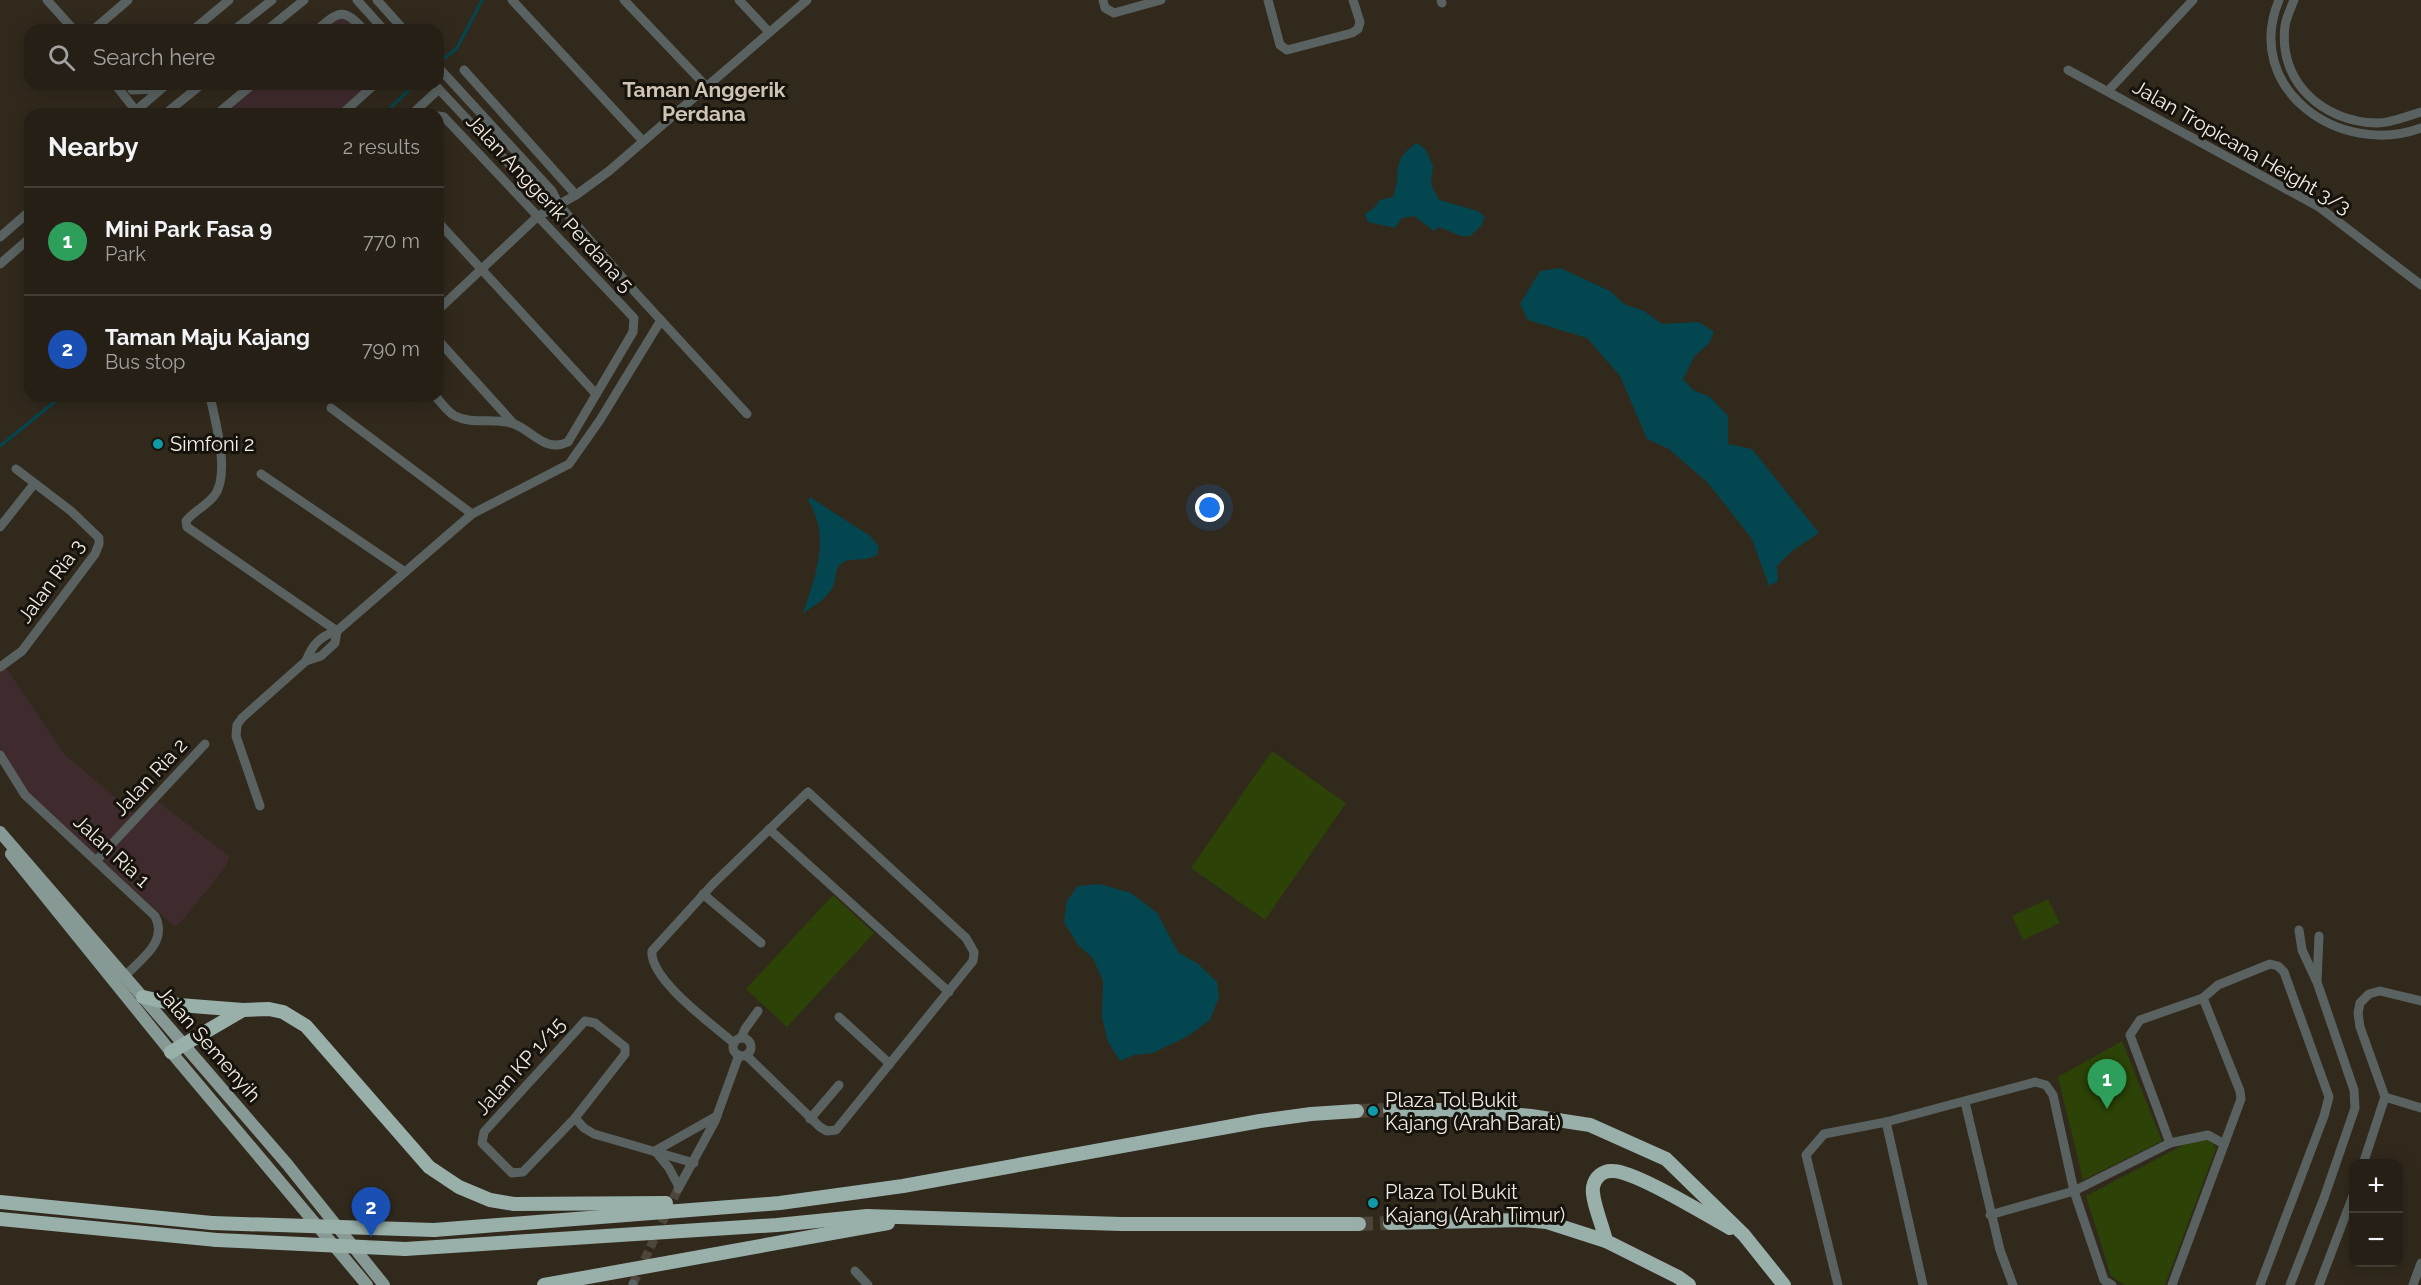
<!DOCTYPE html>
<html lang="en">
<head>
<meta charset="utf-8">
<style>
  body { margin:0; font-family:Raleway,sans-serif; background:#2d271e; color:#f1f3f6 }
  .controls { position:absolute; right:18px; bottom:18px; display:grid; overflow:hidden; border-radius:12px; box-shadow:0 3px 15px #0003 }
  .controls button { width:54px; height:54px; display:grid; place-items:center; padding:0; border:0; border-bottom:2px solid #423d34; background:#251f15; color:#f1f3f6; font:30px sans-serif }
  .you { position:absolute; left:1210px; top:508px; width:21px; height:21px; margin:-15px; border:4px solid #fff; border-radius:50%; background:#1a73e8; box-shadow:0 0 0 9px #1a73e833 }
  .badge { display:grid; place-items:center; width:39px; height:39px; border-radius:50%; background:#f19ab3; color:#fff; font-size:20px; font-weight:700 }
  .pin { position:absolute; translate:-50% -50px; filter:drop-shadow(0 2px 3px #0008) }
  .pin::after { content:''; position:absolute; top:32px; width:21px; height:18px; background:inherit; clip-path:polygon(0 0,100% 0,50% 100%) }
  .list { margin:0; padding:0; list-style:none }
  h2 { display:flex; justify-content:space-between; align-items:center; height:78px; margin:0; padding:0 24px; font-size:26px }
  h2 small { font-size:20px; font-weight:400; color:#a3a2a0 }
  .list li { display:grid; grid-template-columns:39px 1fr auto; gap:18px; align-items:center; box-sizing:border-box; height:108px; padding:0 24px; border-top:2px solid #423d34 }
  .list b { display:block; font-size:22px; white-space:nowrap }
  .list p { margin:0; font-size:20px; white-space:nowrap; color:#a3a2a0 }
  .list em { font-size:20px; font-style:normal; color:#a3a2a0 }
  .icon { flex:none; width:33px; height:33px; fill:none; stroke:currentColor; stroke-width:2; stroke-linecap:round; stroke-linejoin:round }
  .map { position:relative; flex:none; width:2421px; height:1285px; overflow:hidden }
  .search { position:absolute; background:#251f15; box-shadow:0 3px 15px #0003; left:24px; top:24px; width:420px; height:66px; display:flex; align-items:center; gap:15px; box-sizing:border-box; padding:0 21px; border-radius:18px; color:#a3a2a0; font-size:22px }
  .panel { position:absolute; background:#251f15; box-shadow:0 3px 15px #0003; left:24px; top:108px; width:420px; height:294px; border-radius:18px }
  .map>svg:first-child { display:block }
  .commercial { fill:#3f2b2d }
  .green { fill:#2c4206 }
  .water { fill:#034650 }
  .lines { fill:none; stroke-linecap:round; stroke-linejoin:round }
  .stream { stroke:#034650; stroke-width:3 }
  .minor-tunnel { stroke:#4e463a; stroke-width:9; stroke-dasharray:9 4.5; stroke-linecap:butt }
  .highway-tunnel { stroke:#4e463a; stroke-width:14; stroke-dasharray:14 7; stroke-linecap:butt }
  .minor { stroke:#596260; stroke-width:9 }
  .major { stroke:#879995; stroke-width:12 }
  .highway { stroke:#99afaa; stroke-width:14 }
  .highway-bridge { stroke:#99afaa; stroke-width:14 }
  .culture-dot { fill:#0f9aa8; stroke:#16120c; stroke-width:2 }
  .labels { text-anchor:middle; stroke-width:6; stroke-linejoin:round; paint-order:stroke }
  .street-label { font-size:20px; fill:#f2ece4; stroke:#16120c }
  .poi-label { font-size:20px; fill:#f2ece4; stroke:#16120c; text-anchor:start }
  .neighbourhood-label { font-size:21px; font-weight:bold; fill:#cfc4b4; stroke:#16120c }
</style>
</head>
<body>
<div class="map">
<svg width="2421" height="1285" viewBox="0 0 2421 1285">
  <rect width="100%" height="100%" fill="#31291c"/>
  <!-- commercial -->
  <g class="commercial">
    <path d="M346,17L360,30H322L336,18Z"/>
    <path d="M258,84H369L336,114H223Z"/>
    <path d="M6,668L65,755L140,818L157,801L229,856L226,866L181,922L174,926L28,793L0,748V672Z"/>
  </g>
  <!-- green -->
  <g class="green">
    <path d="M1272,751L1346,803L1265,920L1191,868Z"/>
    <path d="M833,895L874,933L787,1027L746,989Z"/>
    <path d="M2048,899L2060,923L2023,940L2012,916Z"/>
    <path d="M2122,1041L2162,1141L2083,1180L2058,1077Z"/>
    <path d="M2193,1140H2209L2216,1148L2165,1285H2124L2111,1276L2086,1196Z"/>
  </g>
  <!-- water -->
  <g class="water">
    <path d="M1417,143L1426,150L1433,166L1431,184L1439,200L1478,211L1485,217L1481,226L1470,236H1461L1439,227L1434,231L1414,216L1402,218L1395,228L1368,222L1365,214L1374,208L1380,200L1393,197C1403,171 1389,161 1417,143Z"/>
    <path d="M1560,268L1610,291L1624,304L1644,311L1662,324L1699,322L1714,332L1709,343L1694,357L1683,379L1693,390L1710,397L1728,416V444L1752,449L1819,533L1792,551L1777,566L1778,581L1769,586L1752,539L1708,483L1669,449L1647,439L1620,376L1587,338L1528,320L1520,304L1540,271Z"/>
    <path d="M810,497L870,536L879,547L877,555C863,563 853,556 842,563C834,569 837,577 834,584C829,598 815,605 803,613C816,574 831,538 808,500Z"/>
    <path d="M1100,884L1131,893L1157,913L1178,952L1198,964L1217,982L1219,997L1210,1020L1188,1036L1153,1053L1134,1055L1120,1061L1108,1042L1102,1017L1103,981L1093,958L1078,945L1064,922L1067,901L1078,886Z"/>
  </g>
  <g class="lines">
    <!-- stream -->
    <g class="stream">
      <path d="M445,58L457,48L482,0"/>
      <path d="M384,114L414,85"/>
      <path d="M0,446L62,396"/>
    </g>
    <!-- minor-tunnel -->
    <path class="minor-tunnel" d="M633,1284L678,1189"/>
    <!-- highway-tunnel -->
    <g class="highway-tunnel">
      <path d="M1357,1111L1390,1110"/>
      <path d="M1359,1224L1390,1223"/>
    </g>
    <!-- minor -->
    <g class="minor">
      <path d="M47,0L74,30"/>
      <path d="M357,0L384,30"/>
      <path d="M377,0L404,30"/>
      <path d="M512,0L643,141"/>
      <path d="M624,0L706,86"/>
      <path d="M739,0L769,32"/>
      <path d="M1103,0L1105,8L1114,13L1161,0"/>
      <path d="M1268,0L1280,45L1287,50L1352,33L1358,29L1360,22L1353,0"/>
      <path d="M1441,0L1442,3"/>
      <path d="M2279,0C2242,89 2340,158 2421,128"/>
      <path d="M2294,0C2291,8 2286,18 2285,26C2278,82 2323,122 2377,123C2391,123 2407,116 2421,112"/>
      <path d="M93,30L128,0"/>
      <path d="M193,30L229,0"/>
      <path d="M234,30L272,0"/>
      <path d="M267,30L304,0"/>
      <path d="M317,30C339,11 343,7 364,30"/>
      <path d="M438,67L552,191L559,205L635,292L747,414"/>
      <path d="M464,70L576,195"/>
      <path d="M2068,70L2319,207L2421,285"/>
      <path d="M115,84L136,111"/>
      <path d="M434,84L544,201L559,205"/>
      <path d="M132,90L159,89"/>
      <path d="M2108,91L2193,0"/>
      <path d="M136,111L159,114"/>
      <path d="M132,114L167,84"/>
      <path d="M165,114L202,84"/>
      <path d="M217,114L253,84"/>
      <path d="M342,114L375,84"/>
      <path d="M412,114L439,89"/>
      <path d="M438,222L596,394"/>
      <path d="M0,237L30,211"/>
      <path d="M0,264L30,238"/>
      <path d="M438,310L537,217L576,195L609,171L807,0"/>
      <path d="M438,340L514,424"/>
      <path d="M210,396C215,421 231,475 214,496C206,506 194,511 186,521L187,527L337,631"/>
      <path d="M435,396C441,402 447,412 455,416C473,425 495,417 514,424C533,431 545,453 568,442L633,332L634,318L444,117L438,116"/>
      <path d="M331,408L472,514"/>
      <path d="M261,474L405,572"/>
      <path d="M0,527L34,484"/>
      <path d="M306,661C312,645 320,636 337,631L472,514L569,464L600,420L661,320"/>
      <path d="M0,667L22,651L95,554L99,544V538L71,511L16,469"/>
      <path d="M0,755L25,795L155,916C168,942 142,958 125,976"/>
      <path d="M260,806L236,736L237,725L242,718L306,661L321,656L335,643L337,631"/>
      <path d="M769,829L949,992"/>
      <path d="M96,861L205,744"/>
      <path d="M703,894L761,943"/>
      <path d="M2299,930L2302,950L2316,980"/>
      <path d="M2203,998L2218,985L2270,964L2278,966L2284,972L2329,1097L2324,1116L2260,1285"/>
      <path d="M839,1017L890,1064"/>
      <path d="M585,1021L595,1023L625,1047V1054L575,1118L523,1172L512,1173L482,1143L484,1132Z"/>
      <path d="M741,1038L745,1029L758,1011"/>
      <circle cx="742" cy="1047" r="9"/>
      <path d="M734,1043C713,1025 649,979 652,951L713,884L808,792L966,938L974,952L973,961L836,1130L827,1131L820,1127L746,1055"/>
      <path d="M2385,1097L2421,1108"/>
      <path d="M1965,1102L2000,1250L2013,1285"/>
      <path d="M575,1118L584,1128L594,1134L694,1163"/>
      <path d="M810,1119L839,1085"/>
      <path d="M1886,1122L1923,1285"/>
      <path d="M2170,1143L2130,1035L2140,1020L2203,998L2240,1091L2241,1099L2172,1285"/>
      <path d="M655,1151L717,1116"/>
      <path d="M656,1152L669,1168L679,1187"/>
      <path d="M2363,1164L2385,1097L2360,1027L2358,1013L2360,1003L2369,994L2380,991L2421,1001"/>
      <path d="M678,1189L715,1121L739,1055"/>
      <path d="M1990,1215L2074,1191L2170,1143L2208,1135L2224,1144"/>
      <path d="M855,1271L868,1285"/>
      <path d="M633,1285V1284"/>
      <path d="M1838,1285L1806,1155L1824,1134L1886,1122L2035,1082L2046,1085L2053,1095L2074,1191L2104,1280L2112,1285"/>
      <path d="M2290,1285L2324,1198L2355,1108L2354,1090L2317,982L2319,936"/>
      <path d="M2319,1285L2354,1193"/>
      <path d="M2413,1285L2421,1263"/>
    </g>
    <!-- major -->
    <g class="major">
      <path d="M0,832L287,1164L384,1285"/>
      <path d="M11,854L171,1052L367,1285"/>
    </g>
    <!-- highway -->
    <g class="highway">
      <path d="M143,997L179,1005L243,1010L269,1009L283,1012L306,1026L429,1167L459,1187L490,1200L514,1204L666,1203"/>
      <path d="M171,1052L243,1010"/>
      <path d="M1390,1110H1468L1531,1116L1590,1125L1666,1159L1744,1235L1784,1285"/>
      <path d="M0,1202L212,1223"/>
      <path d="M0,1219L217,1240"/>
      <path d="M1390,1223L1522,1220L1547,1222L1606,1241L1678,1277L1689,1285"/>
      <path d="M434,1230L780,1203L903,1186L1260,1121L1311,1114L1357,1111"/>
      <path d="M1606,1241C1603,1226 1591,1200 1593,1187C1595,1177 1603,1170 1613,1171C1635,1171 1706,1215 1730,1228"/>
      <path d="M405,1249L777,1225L867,1216L1121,1224H1359"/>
      <path d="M544,1285L888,1223"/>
    </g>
    <!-- highway-bridge -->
    <g class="highway-bridge">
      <path d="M212,1223L434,1230"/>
      <path d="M217,1240L405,1249"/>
    </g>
  </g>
  <!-- markers -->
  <g class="culture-dot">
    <circle cx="158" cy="444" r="6"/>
    <circle cx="1373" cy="1111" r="6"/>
    <circle cx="1373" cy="1203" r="6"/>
  </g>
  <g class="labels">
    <!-- street labels -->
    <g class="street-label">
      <text transform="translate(2242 147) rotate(30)" y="7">Jalan Tropicana Height 3/3</text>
      <text transform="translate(550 203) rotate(47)" y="7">Jalan Anggerik Perdana 5</text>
      <text transform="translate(51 581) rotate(-54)" y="7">Jalan Ria 3</text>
      <text transform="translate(150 777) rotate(-47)" y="7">Jalan Ria 2</text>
      <text transform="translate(112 851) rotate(43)" y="7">Jalan Ria 1</text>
      <text transform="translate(209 1044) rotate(49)" y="7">Jalan Semenyih</text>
      <text transform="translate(520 1066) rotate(-48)" y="7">Jalan KP 1/15</text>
    </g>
    <!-- poi labels -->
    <g class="poi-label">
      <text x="170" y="451">Simfoni 2</text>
      <text x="1385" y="1107">Plaza Tol Bukit<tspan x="1385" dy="23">Kajang (Arah Barat)</tspan></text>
      <text x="1385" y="1199">Plaza Tol Bukit<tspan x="1385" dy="23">Kajang (Arah Timur)</tspan></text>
    </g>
    <!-- neighbourhood labels -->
    <g class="neighbourhood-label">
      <text x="704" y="97">Taman Anggerik<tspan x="704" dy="24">Perdana</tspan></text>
    </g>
  </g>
</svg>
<div class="controls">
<button>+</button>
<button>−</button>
</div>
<div class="you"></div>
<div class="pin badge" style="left:2107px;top:1109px;background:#2e9e5b">1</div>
<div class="pin badge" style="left:371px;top:1237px;background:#1a4fb4">2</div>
<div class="search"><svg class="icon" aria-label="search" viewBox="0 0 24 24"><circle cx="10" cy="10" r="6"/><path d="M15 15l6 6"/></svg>Search here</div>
<section class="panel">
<h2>Nearby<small>2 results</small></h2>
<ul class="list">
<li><span class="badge" style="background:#2e9e5b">1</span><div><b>Mini Park Fasa 9</b><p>Park</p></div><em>770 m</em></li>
<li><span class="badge" style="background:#1a4fb4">2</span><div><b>Taman Maju Kajang</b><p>Bus stop</p></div><em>790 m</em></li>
</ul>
</section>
</div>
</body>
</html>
